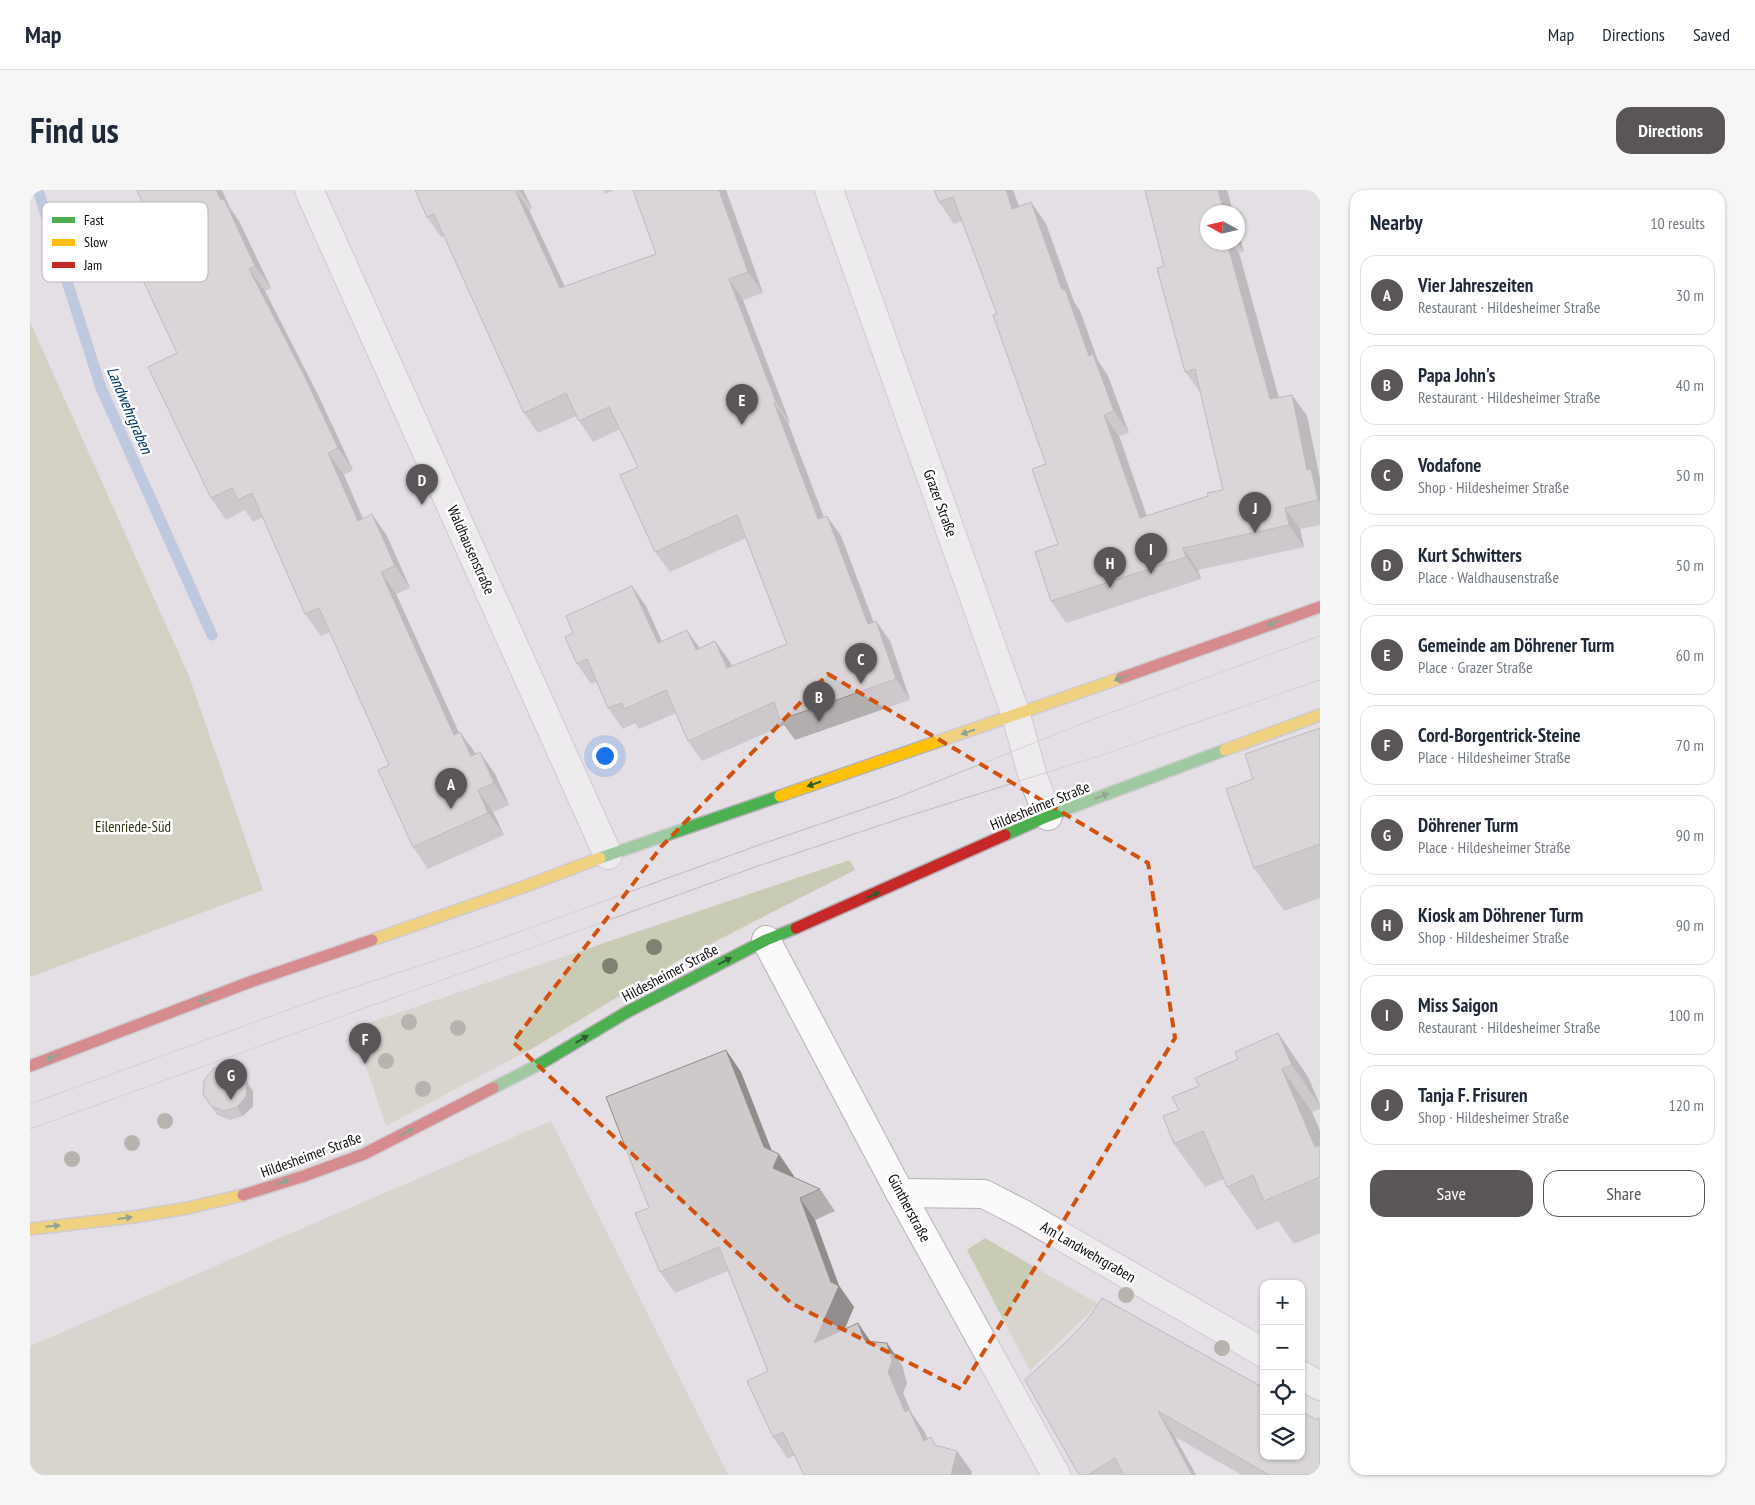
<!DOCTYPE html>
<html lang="en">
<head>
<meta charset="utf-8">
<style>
  body { margin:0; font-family:"PT Sans Narrow",sans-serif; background:#f6f6f7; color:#1f2937 }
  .controls { position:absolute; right:15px; bottom:15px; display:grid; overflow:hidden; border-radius:10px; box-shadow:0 1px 4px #0004 }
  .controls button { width:45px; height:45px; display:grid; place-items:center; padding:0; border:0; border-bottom:1px solid #e0e1e3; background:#fff; color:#1f2937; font:25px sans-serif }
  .compass { position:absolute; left:1170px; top:15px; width:45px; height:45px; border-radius:50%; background:#fff; box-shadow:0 1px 4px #0004; rotate:278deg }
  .you { position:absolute; left:574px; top:565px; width:18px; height:18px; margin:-12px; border:4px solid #fff; border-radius:50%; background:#1a73e8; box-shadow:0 0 0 8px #1a73e833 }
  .badge { display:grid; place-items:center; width:32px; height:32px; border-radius:50%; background:#595559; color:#fff; font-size:16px; font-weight:700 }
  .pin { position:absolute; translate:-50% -41px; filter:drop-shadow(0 1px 2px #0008) }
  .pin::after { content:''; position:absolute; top:26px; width:18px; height:15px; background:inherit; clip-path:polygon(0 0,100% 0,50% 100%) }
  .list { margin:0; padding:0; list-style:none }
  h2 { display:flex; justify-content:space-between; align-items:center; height:65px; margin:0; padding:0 20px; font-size:21px }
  h2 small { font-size:16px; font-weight:400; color:#747a83 }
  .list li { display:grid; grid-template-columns:32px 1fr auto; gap:15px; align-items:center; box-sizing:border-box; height:80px; margin:0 10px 10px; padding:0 10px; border:1px solid #e0e1e3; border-radius:15px }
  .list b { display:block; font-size:19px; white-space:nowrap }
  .list p { margin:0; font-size:16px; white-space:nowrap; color:#747a83 }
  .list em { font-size:16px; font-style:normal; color:#747a83 }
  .actions { display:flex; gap:10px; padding:15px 20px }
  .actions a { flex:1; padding:11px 0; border:1px solid #595559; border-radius:15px; text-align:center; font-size:18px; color:#595559 }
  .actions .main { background:#595559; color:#fff }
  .icon { flex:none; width:28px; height:28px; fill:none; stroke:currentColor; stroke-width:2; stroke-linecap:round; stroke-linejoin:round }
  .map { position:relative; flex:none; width:1290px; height:1285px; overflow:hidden; border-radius:15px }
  header { display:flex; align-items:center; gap:30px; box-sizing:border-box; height:70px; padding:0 25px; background:#fff; border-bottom:1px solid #e0e1e3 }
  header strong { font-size:24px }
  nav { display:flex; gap:28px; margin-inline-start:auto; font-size:18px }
  .intro { display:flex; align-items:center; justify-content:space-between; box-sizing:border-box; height:120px; padding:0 30px }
  h1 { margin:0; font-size:35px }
  .button { padding:12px 22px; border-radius:15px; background:#595559; color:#fff; font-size:18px; font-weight:700 }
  main { display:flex; gap:30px; padding:0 30px }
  aside { flex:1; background:#fff; border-radius:15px; box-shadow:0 1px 4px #0004 }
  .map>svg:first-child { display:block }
  .green { fill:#c9cbb5 }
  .forest { fill:#bec29b }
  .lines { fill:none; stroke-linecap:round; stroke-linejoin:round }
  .stream { stroke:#91b0da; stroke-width:11 }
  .street-casing { stroke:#b5b1b5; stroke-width:30 }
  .fast-casing { stroke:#b5b1b5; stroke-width:14 }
  .slow-casing { stroke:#b5b1b5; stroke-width:14 }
  .jam-casing { stroke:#b5b1b5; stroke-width:14 }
  .street { stroke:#fbfafb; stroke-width:28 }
  .fast { stroke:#4caf50; stroke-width:11 }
  .slow { stroke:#ffc107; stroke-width:11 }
  .jam { stroke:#c62828; stroke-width:11 }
  .tram { stroke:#bdbcbd; stroke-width:1 }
  .tree { fill:#818171 }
  .wall { fill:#b2aeae }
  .shaded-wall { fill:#918d8d }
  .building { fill:#cfcaca; stroke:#918d8d }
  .oneway { fill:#2d5c2f }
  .marked { fill:none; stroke:#d2510c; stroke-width:4; stroke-dasharray:10 6; stroke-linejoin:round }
  .labels { text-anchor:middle; stroke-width:5; stroke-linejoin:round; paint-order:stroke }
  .street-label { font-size:15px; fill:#0e0a0e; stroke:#fff }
  .park-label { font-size:15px; fill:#303413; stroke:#fff }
  .water-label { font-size:16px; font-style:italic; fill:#013468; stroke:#fff }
  .key { fill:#fff; stroke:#b7b6b7; stroke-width:1 }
  .key-label { font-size:14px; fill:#0e0a0e }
</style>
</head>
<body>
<header>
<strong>Map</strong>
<nav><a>Map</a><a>Directions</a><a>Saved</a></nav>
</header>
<div class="intro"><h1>Find us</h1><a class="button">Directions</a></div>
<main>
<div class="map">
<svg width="1290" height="1285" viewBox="0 0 1290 1285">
  <rect width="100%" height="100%" fill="#e4dfe4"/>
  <!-- green -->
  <g class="green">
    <path d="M820,670L825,680L651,769L503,858L356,936L323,838Z"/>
    <path d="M521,931L698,1285H0V1156Z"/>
    <path d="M955,1048L1068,1114L1000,1181L937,1060Z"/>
  </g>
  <!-- forest -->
  <path class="forest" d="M0,132L159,486L233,700L0,787Z"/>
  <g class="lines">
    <!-- stream -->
    <path class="stream" d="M8,0L71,198L182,445"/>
    <!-- street casing -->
    <g class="street-casing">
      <g id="street">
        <path d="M279,0L578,665"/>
        <path d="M799,0L986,525L1003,587L1018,626"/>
        <path d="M736,750L870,1003L1026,1285"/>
        <path d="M870,1003L954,1004L991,1023L1234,1163"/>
        <path d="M1271,1185L1290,1196"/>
      </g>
    </g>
    <!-- fast casing -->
    <g class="fast-casing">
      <g id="fast">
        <path d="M975,645L1018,626L1195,560"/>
        <path d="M570,668L750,606"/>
        <path d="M463,898L510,874L597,822L736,750L766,738"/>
      </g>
    </g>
    <!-- slow casing -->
    <g class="slow-casing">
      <g id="slow">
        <path d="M1195,560L1290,525"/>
        <path d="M750,606L1091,488"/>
        <path d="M342,750L488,699L570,668"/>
        <path d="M0,1039L103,1027L158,1018L213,1005"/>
      </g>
    </g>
    <!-- jam casing -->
    <g class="jam-casing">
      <g id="jam">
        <path d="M1091,488L1290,417"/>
        <path d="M766,738L975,645"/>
        <path d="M0,876L220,792L342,750"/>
        <path d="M213,1005L274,986L334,964L463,898"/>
      </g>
    </g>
    <!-- street -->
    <use href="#street" class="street"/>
    <!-- fast -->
    <use href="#fast" class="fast"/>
    <!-- slow -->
    <use href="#slow" class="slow"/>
    <!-- jam -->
    <use href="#jam" class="jam"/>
    <!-- tram -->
    <g class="tram">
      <path d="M0,914L288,809L453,755L729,655L866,608L1061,530L1290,446"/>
      <path d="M0,939L728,676L872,628L1072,565L1290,490"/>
    </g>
  </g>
  <!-- trees -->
  <g class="tree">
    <circle cx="624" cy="757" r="8"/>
    <circle cx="580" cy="776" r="8"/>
    <circle cx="379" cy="832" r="8"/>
    <circle cx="428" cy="838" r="8"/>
    <circle cx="356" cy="871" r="8"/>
    <circle cx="393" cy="899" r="8"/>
    <circle cx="135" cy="931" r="8"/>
    <circle cx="102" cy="953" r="8"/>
    <circle cx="42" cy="969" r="8"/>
    <circle cx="1096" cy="1105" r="8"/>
    <circle cx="1192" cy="1158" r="8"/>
  </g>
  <!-- wall -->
  <g class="wall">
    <path d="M385,0H493L502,18L499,20L534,97L626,64L603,0H696L733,103L713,110L760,233H758L794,327L811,346L843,432L860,451L880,510L765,550L754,535L672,571L658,551L646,523L609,539L605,533L593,539L578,518L567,492L561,494L547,474L616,416L632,452L670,458L685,451L700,472L702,476L757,454L716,348L640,382L625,362L608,277L590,239L563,252L549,231L546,226L508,243L494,223L414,46L411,47L397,27Z"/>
    <path d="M573,0H584L575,4Z"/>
    <path d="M904,0H983L989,16L1001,12L1016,34L1044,112L1050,121L1068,171L1078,186L1099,243L1089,246L1117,326L1178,306L1193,300L1171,203L1155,182L1134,76L1115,0H1197L1203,22H1178V52H1208L1214,62L1209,63L1249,207L1262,205L1277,226L1290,289V335L1270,339L1274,357L1168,380L1171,389L1036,433L1021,411L1028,354L1016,274L967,124L932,31L924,34L909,12Z"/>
    <path d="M200,18L209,31L241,98L235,101L289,207L323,280L314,285L333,328L357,346L380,398L366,404L429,543L446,564L465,584L479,615L463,622L474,645L398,679L383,657L359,575L300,442L291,446L275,424L233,327L223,332L215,320L196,330L181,308L147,163Z"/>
    <path d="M1290,538V708L1254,721L1224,678Z"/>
    <path d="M1248,843L1278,887L1290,914V919L1282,922L1290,941V1043L1264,1054L1248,1031L1227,1040L1197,997L1194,989L1175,997L1144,954L1169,896L1208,869Z"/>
    <path d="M696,860L711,882L742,961L764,986L763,988L790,999L805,1021L785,1030L809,1095L824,1117L815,1139L828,1133L840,1152L857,1153L872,1175L877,1193L873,1203L882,1224L894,1241L898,1249L942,1282L765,1265L758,1269L743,1247L738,1181L698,1081L645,1103L630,1082L619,1018Z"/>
    <path d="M223,901V916L213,926L200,930L187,925L173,904Z"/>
    <path d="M995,1190L1287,1230L1290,1285H1212L1145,1247L1166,1285H1049Z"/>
  </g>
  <!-- shaded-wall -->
  <g class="shaded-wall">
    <path d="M186,0H192L200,18L209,31L241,98L225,76L191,10Z"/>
    <path d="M485,0L499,20L545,118L530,98Z"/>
    <path d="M489,0H493L502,18Z"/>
    <path d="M689,0H696L733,103L718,82Z"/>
    <path d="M976,0H983L997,40L982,19Z"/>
    <path d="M1188,0H1197L1203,22H1194Z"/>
    <path d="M1001,12L1016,34L1044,112L1050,121L1068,171L1078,186L1099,243L1084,221L1059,166L1032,100Z"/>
    <path d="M1208,39L1214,62L1207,52H1208Z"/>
    <path d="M1197,52H1202L1209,63L1255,231L1240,209Z"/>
    <path d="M219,79L235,101L289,207L323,280L308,258Z"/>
    <path d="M699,89L713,110L760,233L746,212Z"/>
    <path d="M1262,205L1277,226L1290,289V313L1288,310L1277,280Z"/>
    <path d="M744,213L758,233L802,349L788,329Z"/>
    <path d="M1074,225L1089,246L1125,350L1110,328Z"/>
    <path d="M298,263L314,285L343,353L328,331Z"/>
    <path d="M1255,318L1270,339L1274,357L1259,335Z"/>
    <path d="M342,324L357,346L380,398L365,376Z"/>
    <path d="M797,326L811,346L852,454L838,434Z"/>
    <path d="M1153,358L1168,380L1171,389L1156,367Z"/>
    <path d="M351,382L366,404L440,567L424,545Z"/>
    <path d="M602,396L616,416L642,474L628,453Z"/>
    <path d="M846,431L860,451L880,510L866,489Z"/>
    <path d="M657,440L671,460H666Z"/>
    <path d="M685,451L700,472L712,498L697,478Z"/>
    <path d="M430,542L446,564L441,566Z"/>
    <path d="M450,562L465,584L479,615L464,593Z"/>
    <path d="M448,600L463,622L474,645L458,623Z"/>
    <path d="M1248,843L1278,887L1290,916L1262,875Z"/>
    <path d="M696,860L711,882L746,972L749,964L764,986L758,1000L743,978L734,957Z"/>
    <path d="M1252,879L1282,922L1290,941V965L1285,957Z"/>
    <path d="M209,880L223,901V916L213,926L207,917Z"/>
    <path d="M770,1008L785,1030L809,1096L824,1117L799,1174L784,1153L801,1092Z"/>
    <path d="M828,1133L843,1155L835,1151Z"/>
    <path d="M857,1153L872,1175L877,1193L873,1203L882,1224L894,1241L909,1272L875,1222L858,1182Z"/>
    <path d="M1128,1221L1145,1247L1166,1285H1162Z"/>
    <path d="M927,1261L942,1282L941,1285H921Z"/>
  </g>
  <!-- building -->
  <g class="building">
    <path d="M107,0H186L191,10L194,9L225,76L219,79L274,185L308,258L298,263L328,331L342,324L365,376L351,382L424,545L430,542L441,566L450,562L464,593L448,600L458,623L383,657L348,580L359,575L289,418L275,424L222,303L208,310L202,298L181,308L118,177L147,163L96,54L124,41Z"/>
    <path d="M385,0H485L530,98L626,64L603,0H689L718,82L699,89L746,212L744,213L788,329L797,326L838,434L846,431L866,489L750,530L744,512L658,551L636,500L594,519L592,513L578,518L557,469L547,474L535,447L543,443L536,426L602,396L628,453L657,440L666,460L685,451L697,478L757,454L707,325L625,362L590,285L608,277L579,217L549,231L536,203L494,223L404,24L397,27Z"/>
    <path d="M904,0H976L982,19L1001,12L1032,100L1035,99L1059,166L1063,164L1084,221L1074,225L1110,328L1178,306L1177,303L1193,300L1165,179L1155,182L1127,78L1134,76L1115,0H1188L1194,22H1178V52H1197L1240,209L1262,205L1277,280L1281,279L1288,310L1255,318L1259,335L1153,358L1156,367L1021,411L1005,362L1028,354L1002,279L1016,274L963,125L967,124L923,7L909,12Z"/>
    <path d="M1290,538V654L1224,678L1196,599L1223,589L1215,564Z"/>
    <path d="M1248,843L1262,875L1252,879L1285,957L1290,955V987L1234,1011L1223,985L1197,997L1173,941L1144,954L1133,926L1149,920L1142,907L1169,896L1165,888L1208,869L1205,862Z"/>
    <path d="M696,860L734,957L749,964L743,978L790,999L770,1008L801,1092L809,1096L784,1153L828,1133L835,1151L857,1153L862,1172L858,1182L875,1222L879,1220L894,1251L901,1247L905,1255L927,1261L921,1285H774L753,1242L743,1247L717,1191L738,1181L689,1057L630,1082L605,1023L619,1018L576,907Z"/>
    <path d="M198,876L209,880L217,892L216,907L207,917L194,921L181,916L173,904L174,890L184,878Z"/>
    <path d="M1072,1108L1234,1198V1266H1271V1221L1287,1230L1288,1228L1290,1229V1285H1239L1128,1221L1162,1285H1094L1085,1268L1058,1285H1049L995,1190L1038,1150L1057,1130Z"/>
  </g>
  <!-- one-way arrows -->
  <defs><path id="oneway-solid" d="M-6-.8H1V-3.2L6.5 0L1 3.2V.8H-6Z" transform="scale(1.25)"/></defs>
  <g class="oneway">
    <use href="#oneway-solid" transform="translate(1244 433) rotate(160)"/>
    <use href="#oneway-solid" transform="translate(1091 488) rotate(160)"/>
    <use href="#oneway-solid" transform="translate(938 542) rotate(161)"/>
    <use href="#oneway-solid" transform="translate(784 594) rotate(161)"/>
    <use href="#oneway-solid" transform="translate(1072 606) rotate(-20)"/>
    <use href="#oneway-solid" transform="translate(843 705) rotate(-24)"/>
    <use href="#oneway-solid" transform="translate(695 771) rotate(-27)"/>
    <use href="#oneway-solid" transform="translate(175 809) rotate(159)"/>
    <use href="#oneway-solid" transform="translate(552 849) rotate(-31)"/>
    <use href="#oneway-solid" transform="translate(23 867) rotate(159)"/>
    <use href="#oneway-solid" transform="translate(377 942) rotate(-27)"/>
    <use href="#oneway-solid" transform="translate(253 992) rotate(-17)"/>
    <use href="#oneway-solid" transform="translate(95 1028) rotate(-7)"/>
    <use href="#oneway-solid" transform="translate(23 1036) rotate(-6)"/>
  </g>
  <!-- marked area -->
  <path d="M0 0H1290V1285H0ZM798,484L1118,673L1145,848L931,1199L761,1113L483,852L631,657Z" fill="#e4dfe4" fill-opacity=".55" fill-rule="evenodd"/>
  <path class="marked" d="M798,484L1118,673L1145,848L931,1199L761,1113L483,852L631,657Z"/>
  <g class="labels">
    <!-- street labels -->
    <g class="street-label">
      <text transform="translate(910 313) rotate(70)" y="5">Grazer Straße</text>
      <text transform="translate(441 360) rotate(66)" y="5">Waldhausenstraße</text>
      <text transform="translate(1010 616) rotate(-22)" y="5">Hildesheimer Straße</text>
      <text transform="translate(640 783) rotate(-28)" y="5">Hildesheimer Straße</text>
      <text transform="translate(281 965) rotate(-20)" y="5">Hildesheimer Straße</text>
      <text transform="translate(879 1018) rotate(62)" y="5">Güntherstraße</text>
      <text transform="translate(1058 1062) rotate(30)" y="5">Am Landwehrgraben</text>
    </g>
    <!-- park labels -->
    <g class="park-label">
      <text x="103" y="642">Eilenriede-Süd</text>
    </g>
    <!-- water labels -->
    <g class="water-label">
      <text transform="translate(100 220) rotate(67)" y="6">Landwehrgraben</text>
    </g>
  </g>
  <!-- legend -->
  <rect x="12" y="12" width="166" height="80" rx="8" class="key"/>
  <rect x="22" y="27" width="23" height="6" fill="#4caf50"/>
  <rect x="22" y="49" width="23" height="7" fill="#ffc107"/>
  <rect x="22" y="72" width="23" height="6" fill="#c62828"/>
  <g class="key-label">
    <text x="54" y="35">Fast</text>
    <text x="54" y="57">Slow</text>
    <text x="54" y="80">Jam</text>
  </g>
</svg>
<div class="controls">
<button>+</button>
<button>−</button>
<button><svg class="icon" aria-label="locate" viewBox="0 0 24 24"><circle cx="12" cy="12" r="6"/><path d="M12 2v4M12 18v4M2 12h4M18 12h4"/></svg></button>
<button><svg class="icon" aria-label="layers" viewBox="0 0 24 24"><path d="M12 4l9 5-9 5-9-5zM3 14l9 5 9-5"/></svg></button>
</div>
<svg class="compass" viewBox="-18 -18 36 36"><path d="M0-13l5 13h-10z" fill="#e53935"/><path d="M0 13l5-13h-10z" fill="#747a83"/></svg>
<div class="you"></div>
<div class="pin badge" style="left:421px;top:619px">A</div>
<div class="pin badge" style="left:789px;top:532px">B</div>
<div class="pin badge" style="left:831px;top:494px">C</div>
<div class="pin badge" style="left:392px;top:315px">D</div>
<div class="pin badge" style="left:712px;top:235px">E</div>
<div class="pin badge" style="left:335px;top:874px">F</div>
<div class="pin badge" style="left:201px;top:910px">G</div>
<div class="pin badge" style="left:1080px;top:398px">H</div>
<div class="pin badge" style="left:1121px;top:384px">I</div>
<div class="pin badge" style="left:1225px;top:343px">J</div>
</div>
<aside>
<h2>Nearby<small>10 results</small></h2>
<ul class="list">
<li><span class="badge">A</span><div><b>Vier Jahreszeiten</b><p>Restaurant · Hildesheimer Straße</p></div><em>30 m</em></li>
<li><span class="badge">B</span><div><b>Papa John's</b><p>Restaurant · Hildesheimer Straße</p></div><em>40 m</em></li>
<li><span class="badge">C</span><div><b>Vodafone</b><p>Shop · Hildesheimer Straße</p></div><em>50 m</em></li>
<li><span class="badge">D</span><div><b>Kurt Schwitters</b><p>Place · Waldhausenstraße</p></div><em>50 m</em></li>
<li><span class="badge">E</span><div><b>Gemeinde am Döhrener Turm</b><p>Place · Grazer Straße</p></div><em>60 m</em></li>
<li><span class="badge">F</span><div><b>Cord-Borgentrick-Steine</b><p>Place · Hildesheimer Straße</p></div><em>70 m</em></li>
<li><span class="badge">G</span><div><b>Döhrener Turm</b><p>Place · Hildesheimer Straße</p></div><em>90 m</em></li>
<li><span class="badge">H</span><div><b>Kiosk am Döhrener Turm</b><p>Shop · Hildesheimer Straße</p></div><em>90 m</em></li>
<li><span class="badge">I</span><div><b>Miss Saigon</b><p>Restaurant · Hildesheimer Straße</p></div><em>100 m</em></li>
<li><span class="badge">J</span><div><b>Tanja F. Frisuren</b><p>Shop · Hildesheimer Straße</p></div><em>120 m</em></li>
</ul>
<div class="actions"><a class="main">Save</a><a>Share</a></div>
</aside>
</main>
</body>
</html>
